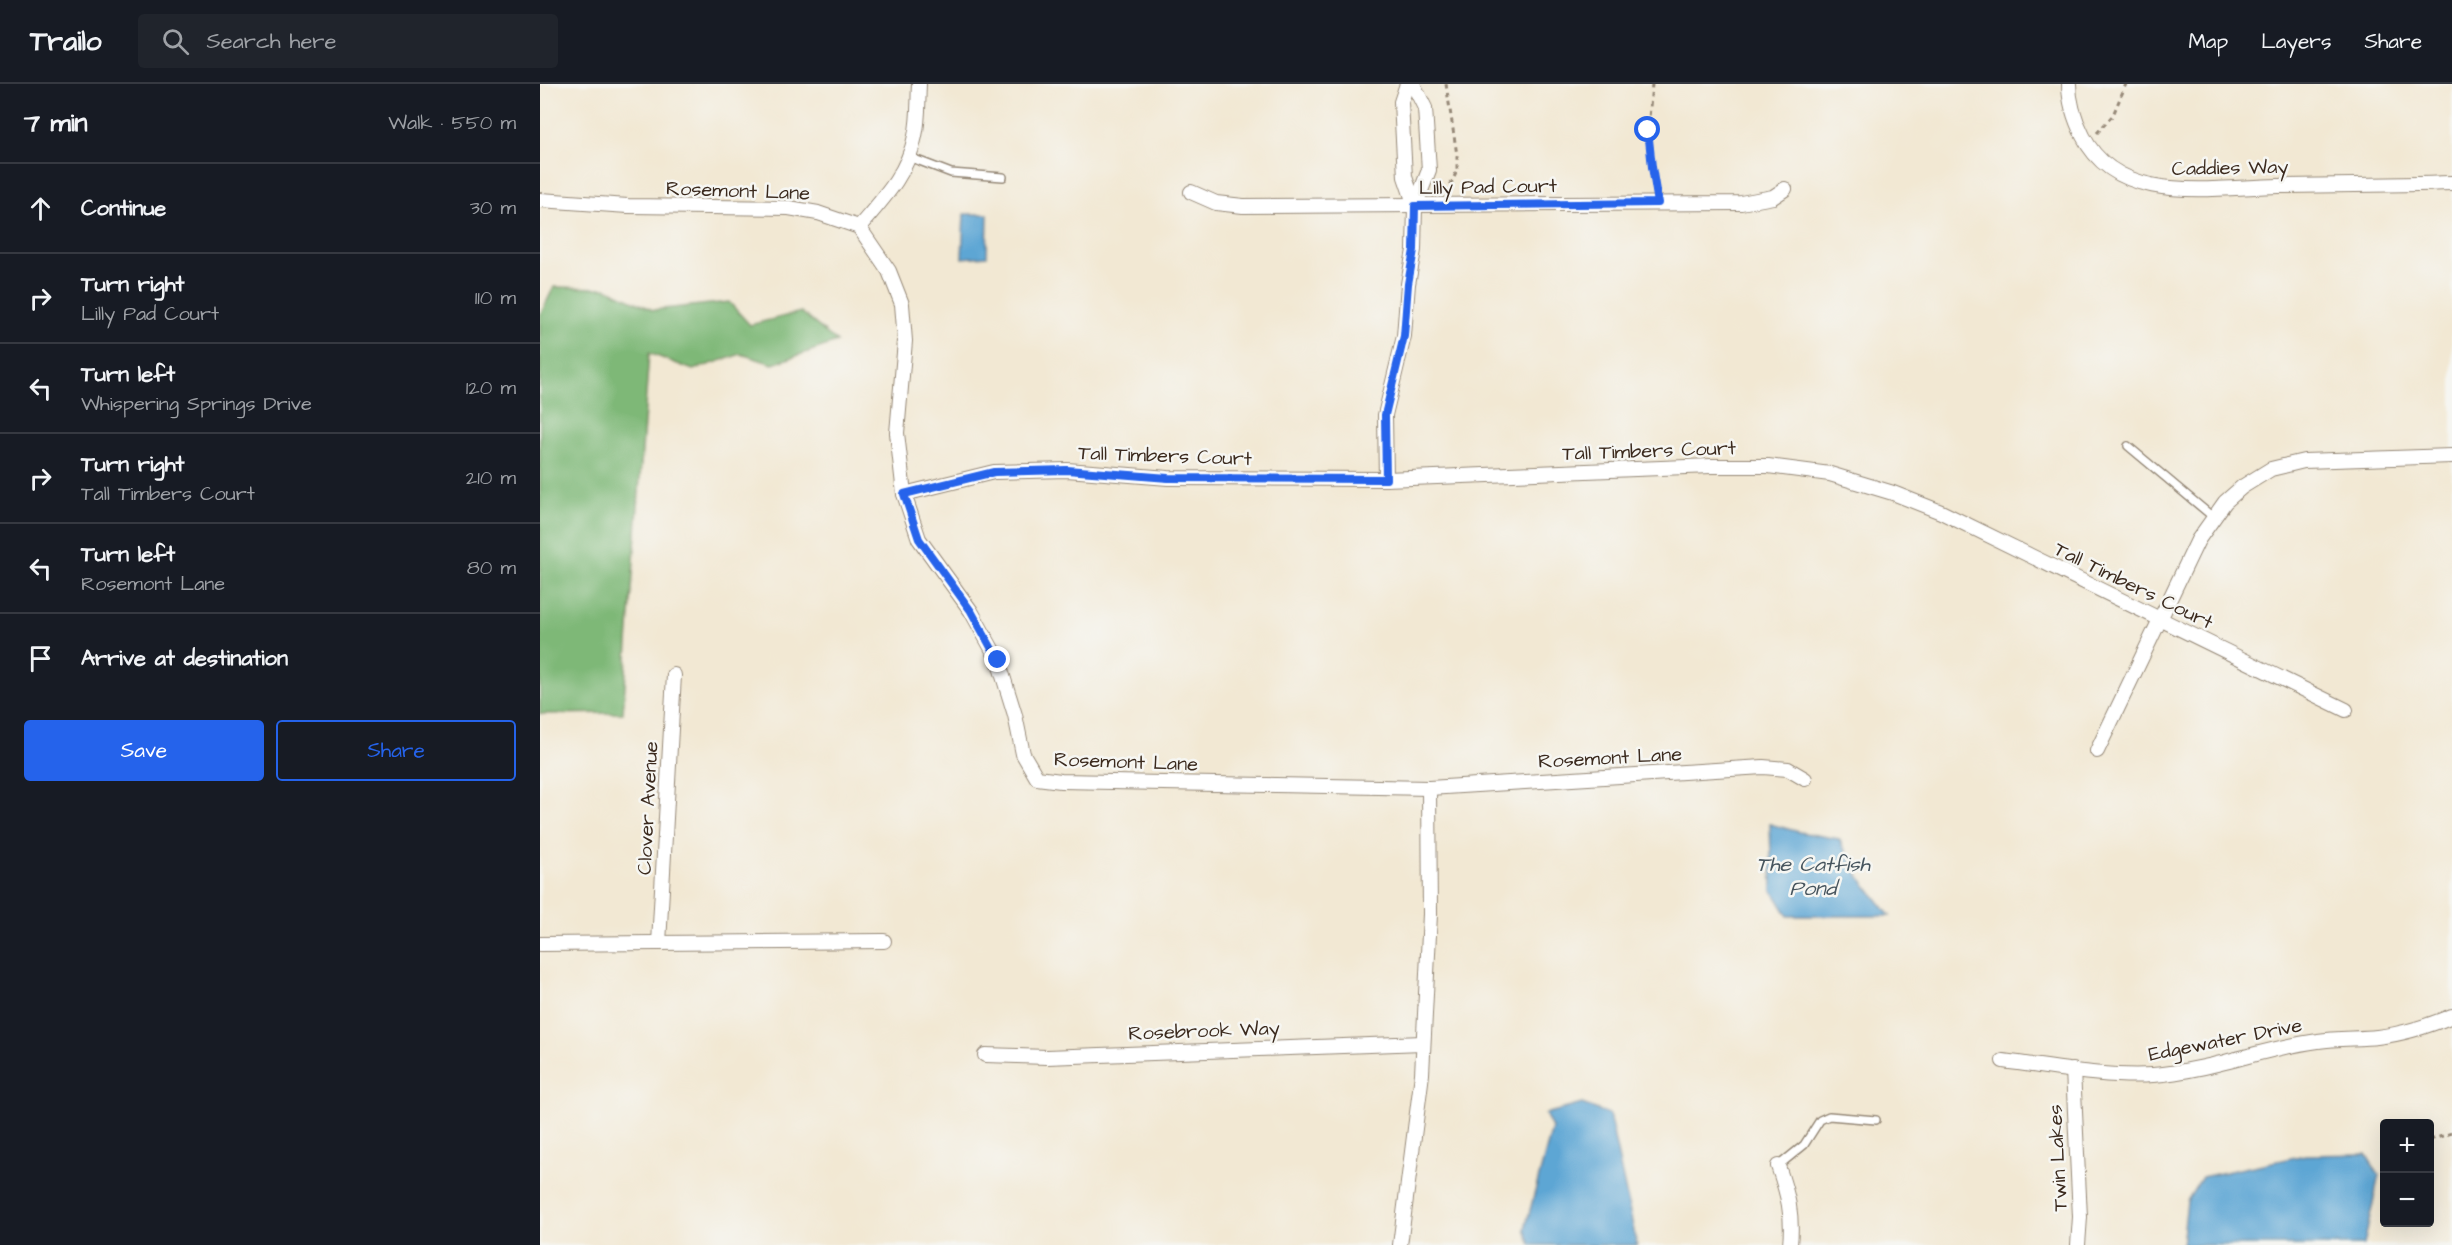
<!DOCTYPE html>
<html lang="en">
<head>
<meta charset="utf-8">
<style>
  body { margin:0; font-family:"Architects Daughter",sans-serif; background:#20242c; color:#f1f3f6 }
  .controls { position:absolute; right:18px; bottom:18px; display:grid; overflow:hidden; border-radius:6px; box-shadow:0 6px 24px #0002 }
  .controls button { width:54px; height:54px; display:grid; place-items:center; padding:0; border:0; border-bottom:2px solid #363941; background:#171b24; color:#f1f3f6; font:30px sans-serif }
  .stop { position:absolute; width:18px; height:18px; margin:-14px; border:4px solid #2563eb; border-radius:50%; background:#fff }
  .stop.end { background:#2563eb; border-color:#fff; box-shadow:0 2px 6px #0008 }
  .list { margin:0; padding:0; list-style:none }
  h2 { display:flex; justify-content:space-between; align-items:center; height:78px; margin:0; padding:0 24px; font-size:26px }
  h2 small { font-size:20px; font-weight:400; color:#9ea1a6 }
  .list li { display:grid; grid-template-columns:39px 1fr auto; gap:18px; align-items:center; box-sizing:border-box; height:90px; padding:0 24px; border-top:2px solid #363941 }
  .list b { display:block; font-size:22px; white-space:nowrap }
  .list p { margin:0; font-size:20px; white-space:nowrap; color:#9ea1a6 }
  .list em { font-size:20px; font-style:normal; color:#9ea1a6 }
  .actions { display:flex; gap:12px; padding:18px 24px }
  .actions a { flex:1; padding:14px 0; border:2px solid #2563eb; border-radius:6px; text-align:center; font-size:21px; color:#2563eb }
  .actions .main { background:#2563eb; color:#fff }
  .icon { flex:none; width:33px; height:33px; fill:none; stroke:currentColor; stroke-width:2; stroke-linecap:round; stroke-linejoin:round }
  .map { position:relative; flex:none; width:1912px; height:1161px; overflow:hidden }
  header { display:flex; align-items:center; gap:36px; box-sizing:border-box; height:84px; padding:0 30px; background:#171b24; border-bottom:2px solid #363941 }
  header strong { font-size:28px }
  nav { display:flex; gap:33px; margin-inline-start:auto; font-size:21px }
  .search { width:420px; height:54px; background:#20242c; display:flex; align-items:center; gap:15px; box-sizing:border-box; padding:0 21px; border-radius:6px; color:#9ea1a6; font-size:22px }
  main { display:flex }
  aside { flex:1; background:#171b24 }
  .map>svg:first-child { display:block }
  .forest { fill:#7eb877; stroke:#5c714a; stroke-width:1.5 }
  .water { fill:#5da6d4; stroke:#4c6879; stroke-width:1.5 }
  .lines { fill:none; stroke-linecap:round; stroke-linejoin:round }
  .lane-casing { stroke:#968978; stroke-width:10 }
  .street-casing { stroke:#968978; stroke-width:16 }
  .path { stroke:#968978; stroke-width:3; stroke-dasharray:4.5 4.5; stroke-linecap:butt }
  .lane { stroke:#fff; stroke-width:7 }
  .street { stroke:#fff; stroke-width:14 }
  .route { stroke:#2563eb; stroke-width:8 }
  .labels { text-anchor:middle; stroke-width:5; stroke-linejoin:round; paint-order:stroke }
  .street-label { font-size:20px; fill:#3b2a1e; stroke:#f6f6f2 }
  .water-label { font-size:21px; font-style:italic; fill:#47555e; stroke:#f6f6f2 }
</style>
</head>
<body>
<header>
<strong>Trailo</strong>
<div class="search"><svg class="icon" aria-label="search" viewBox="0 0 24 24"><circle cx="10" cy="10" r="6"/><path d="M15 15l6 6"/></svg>Search here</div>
<nav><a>Map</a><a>Layers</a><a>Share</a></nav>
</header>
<main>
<aside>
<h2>7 min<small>Walk · 550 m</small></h2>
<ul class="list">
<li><svg class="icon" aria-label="ahead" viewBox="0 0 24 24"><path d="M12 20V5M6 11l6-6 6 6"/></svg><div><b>Continue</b></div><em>30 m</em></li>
<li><svg class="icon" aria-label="right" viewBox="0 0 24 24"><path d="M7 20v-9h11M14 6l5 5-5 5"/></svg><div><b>Turn right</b><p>Lilly Pad Court</p></div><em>110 m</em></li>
<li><svg class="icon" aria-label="left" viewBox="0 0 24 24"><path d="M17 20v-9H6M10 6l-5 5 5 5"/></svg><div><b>Turn left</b><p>Whispering Springs Drive</p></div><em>120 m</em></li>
<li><svg class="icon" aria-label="right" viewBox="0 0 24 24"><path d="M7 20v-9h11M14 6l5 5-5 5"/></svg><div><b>Turn right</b><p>Tall Timbers Court</p></div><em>210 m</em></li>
<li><svg class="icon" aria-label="left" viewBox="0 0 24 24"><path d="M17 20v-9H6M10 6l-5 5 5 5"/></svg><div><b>Turn left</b><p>Rosemont Lane</p></div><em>80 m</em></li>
<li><svg class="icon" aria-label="arrive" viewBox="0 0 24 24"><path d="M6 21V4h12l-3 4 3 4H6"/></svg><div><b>Arrive at destination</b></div></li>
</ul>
<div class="actions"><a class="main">Save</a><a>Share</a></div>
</aside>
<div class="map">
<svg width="1912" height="1161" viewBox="0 0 1912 1161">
  <rect width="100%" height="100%" fill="#f6f6f2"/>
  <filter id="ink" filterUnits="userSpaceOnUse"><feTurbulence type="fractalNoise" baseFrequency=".0167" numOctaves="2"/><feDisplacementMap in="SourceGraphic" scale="12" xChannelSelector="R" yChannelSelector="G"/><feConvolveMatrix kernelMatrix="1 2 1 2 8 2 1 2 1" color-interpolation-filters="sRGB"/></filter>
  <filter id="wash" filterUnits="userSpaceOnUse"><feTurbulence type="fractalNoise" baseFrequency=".008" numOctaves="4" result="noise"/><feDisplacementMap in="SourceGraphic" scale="24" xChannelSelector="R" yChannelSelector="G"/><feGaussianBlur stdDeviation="1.35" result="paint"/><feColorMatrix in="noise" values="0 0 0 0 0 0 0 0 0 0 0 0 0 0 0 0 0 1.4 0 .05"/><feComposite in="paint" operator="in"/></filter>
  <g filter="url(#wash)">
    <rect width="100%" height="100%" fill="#f2e8d3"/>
    <!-- forest -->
    <path class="forest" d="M14,203L66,204L113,226L189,218L210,241L261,228L297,258L233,280L201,270L153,286L109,269L83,629L0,630V231Z"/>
    <!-- water -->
    <g class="water">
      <path d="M424,130H448L447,172L422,174Z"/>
      <path d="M1230,740L1259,748L1299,755L1321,795L1350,832H1248L1232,806Z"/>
      <path d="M1042,1020L1069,1030L1097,1161H991L985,1145L1012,1044L1005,1030Z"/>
      <path d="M1826,1070L1839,1091L1824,1161H1642L1647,1117L1662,1093L1765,1071Z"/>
    </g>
  </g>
  <g filter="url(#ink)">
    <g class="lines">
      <!-- lane casing -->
      <g class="lane-casing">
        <g id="lane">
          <path d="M369,73L411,89L463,93"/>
          <path d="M1588,362L1673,433"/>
          <path d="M1238,1082L1264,1061L1280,1036L1289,1032L1336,1036"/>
        </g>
      </g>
      <!-- street casing -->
      <g class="street-casing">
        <g id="street">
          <path d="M867,0L861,18L865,93L875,122"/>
          <path d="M1529,0C1529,18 1535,36 1543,52C1578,123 1675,103 1738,102C1796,101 1854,101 1912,99"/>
          <path d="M651,108L676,119L703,122L1201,119L1233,113L1245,105"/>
          <path d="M0,116L88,122L249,124L278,129L319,143L349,187L362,220L365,257L357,349L364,410L379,455L431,527L458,576L475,631L483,670L497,694L521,697L889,704L1223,683L1248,685L1265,695"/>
          <path d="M319,143C343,115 368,89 375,52C379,35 378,17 379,0"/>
          <path d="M846,395L845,331L864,252L868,200L874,166L875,122L889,86L885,24L873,0"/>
          <path d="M364,410L454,388L527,386L628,394L846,395L1171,382H1228L1290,390L1353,409L1401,428L1806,626"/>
          <path d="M1557,667L1658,456L1685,418L1702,403L1731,385L1764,377L1912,372"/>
          <path d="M119,859L134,591"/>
          <path d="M0,860L344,857"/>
          <path d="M445,971L507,973L883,959"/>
          <path d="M1463,977C1512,983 1563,994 1613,991C1669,987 1723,964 1778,957C1798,954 1818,955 1837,953C1863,950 1888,942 1912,932"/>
          <path d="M1533,986L1540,1133L1538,1161"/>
          <path d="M1238,1082C1248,1111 1253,1130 1250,1161"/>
          <path d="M860,1161L882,990L890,830L889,704"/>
        </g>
      </g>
      <!-- path -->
      <g class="path">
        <path d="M906,0L917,71V87L908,106"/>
        <path d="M1112,0L1108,46L1116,106"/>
        <path d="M1557,49L1573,31L1586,0"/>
        <path d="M1890,1056L1912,1049"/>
      </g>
      <!-- lane -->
      <use href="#lane" class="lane"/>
      <!-- street -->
      <use href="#street" class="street"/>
    </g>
  </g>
  <g class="lines" filter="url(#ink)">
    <!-- route -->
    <path class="route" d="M458,576L431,527L379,455L364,410L454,388L527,386L628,394L846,395L845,331L864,252L868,200L874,166L875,122L1118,119L1112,83L1108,46"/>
  </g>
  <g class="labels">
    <!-- street labels -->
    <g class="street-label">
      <text transform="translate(1690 83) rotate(-1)" y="7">Caddies Way</text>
      <text transform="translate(948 102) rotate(-1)" y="7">Lilly Pad Court</text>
      <text transform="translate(198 106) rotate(2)" y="7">Rosemont Lane</text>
      <text transform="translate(1109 366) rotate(-2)" y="7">Tall Timbers Court</text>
      <text transform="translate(625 371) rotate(2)" y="7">Tall Timbers Court</text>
      <text transform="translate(1594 501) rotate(26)" y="7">Tall Timbers Court</text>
      <text transform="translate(1070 673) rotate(-3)" y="7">Rosemont Lane</text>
      <text transform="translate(586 677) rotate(2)" y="7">Rosemont Lane</text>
      <text transform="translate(107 724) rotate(-87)" y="7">Clover Avenue</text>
      <text transform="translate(664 946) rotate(-2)" y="7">Rosebrook Way</text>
      <text transform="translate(1685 955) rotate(-11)" y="7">Edgewater Drive</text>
      <text transform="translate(1517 1074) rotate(-93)" y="7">Twin Lakes</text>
    </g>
    <!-- water labels -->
    <g class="water-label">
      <text x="1273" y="787">The Catfish<tspan x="1273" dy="24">Pond</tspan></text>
    </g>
  </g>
</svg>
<div class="controls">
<button>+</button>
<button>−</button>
</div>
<div class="stop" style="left:1108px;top:46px"></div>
<div class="stop end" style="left:458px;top:576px"></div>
</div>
</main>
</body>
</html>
